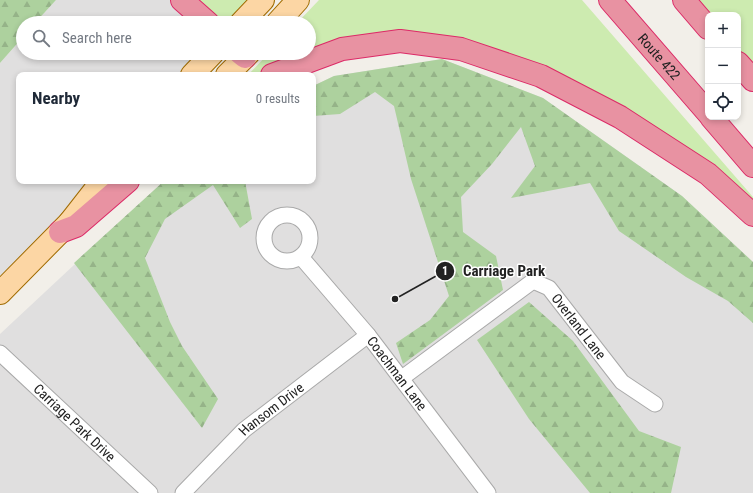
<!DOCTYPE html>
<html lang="en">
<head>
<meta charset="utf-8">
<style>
  body { margin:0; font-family:"Roboto Condensed",sans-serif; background:#f6f6f7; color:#1f2937 }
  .controls { position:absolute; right:12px; top:12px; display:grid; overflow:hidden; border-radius:8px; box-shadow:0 2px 6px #0003 }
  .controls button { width:36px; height:36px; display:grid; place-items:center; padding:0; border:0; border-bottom:1px solid #e0e1e3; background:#fff; color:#1f2937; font:20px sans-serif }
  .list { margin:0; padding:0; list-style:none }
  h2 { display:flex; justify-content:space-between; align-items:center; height:52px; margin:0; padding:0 16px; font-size:17px }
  h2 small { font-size:13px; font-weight:400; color:#747a83 }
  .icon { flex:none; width:22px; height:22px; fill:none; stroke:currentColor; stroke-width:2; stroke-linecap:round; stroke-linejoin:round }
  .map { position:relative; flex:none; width:753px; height:493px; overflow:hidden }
  .search { position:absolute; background:#fff; box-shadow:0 2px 6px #0003; left:16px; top:16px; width:300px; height:44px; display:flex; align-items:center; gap:10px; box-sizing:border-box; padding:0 14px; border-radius:22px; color:#747a83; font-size:15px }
  .panel { position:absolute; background:#fff; box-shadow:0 2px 6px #0003; left:16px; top:72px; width:300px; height:112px; border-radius:8px }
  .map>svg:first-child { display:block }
  .residential { fill:#e0dfdf }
  .grass { fill:#cdebb0 }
  .forest { fill:url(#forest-firs) }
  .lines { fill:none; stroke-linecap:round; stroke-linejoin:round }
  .street-casing { stroke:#a9a9a9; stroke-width:17 }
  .primary-casing { stroke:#a06b00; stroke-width:24 }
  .highway-casing { stroke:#dc2a67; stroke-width:24 }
  .street { stroke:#fff; stroke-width:15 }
  .primary { stroke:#fcd6a4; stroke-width:22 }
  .highway { stroke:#e892a2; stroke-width:22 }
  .labels { text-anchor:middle; stroke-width:3; stroke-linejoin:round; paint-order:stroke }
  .street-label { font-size:14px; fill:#222; stroke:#fff }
  .leader { fill:none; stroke:#222; stroke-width:1.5 }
  .callout-dot { fill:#222; stroke:#fff; stroke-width:1.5 }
  .mark-label { font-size:12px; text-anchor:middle; font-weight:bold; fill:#fff }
  .callout-label { font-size:15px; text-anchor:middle; font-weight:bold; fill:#222; stroke:#fff; stroke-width:3; stroke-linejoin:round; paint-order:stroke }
</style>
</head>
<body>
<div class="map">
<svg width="753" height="493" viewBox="0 0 753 493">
  <defs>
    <pattern id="forest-firs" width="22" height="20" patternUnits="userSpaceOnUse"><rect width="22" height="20" fill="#add19e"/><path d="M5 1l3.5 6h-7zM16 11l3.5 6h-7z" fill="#95b388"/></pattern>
  </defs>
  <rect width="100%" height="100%" fill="#f2efe9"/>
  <!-- residential -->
  <g class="residential">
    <path d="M56,0H182L208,23H35Z"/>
    <path d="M23,37V53H213L192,75H19V181H102L0,293V63Z"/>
    <path d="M442,59L543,98L682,196L753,262V493H0V334L164,181H313V86L334,76Z"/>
  </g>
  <!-- grass -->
  <g class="grass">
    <path d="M190,0H249L227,23H215Z"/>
    <path d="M319,0H582L753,197V207L638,117L419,36L267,75H248L269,53H309V23H297Z"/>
    <path d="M697,0H753V66L738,48V15H710Z"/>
  </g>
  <!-- forest -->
  <g class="forest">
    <path d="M0,0H56L35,23H23V37L0,63Z"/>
    <path d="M442,59L543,98L682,196L753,262V323L728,301L686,277L619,231L590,183L511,198L535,166L521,127L492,164L461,197L463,232L496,256L503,290L403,364L396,343L430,320L449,296L411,179L394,106L375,92L340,114L313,116V86L334,76Z"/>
    <path d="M164,181H245L252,219L240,228L213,185L165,219L145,258L170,322L182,346L218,399L202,428L74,263Z"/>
    <path d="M529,302L573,341L639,431L681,447L671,493H590L529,419L477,340Z"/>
  </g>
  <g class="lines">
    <!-- street casing -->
    <g class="street-casing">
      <g id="street">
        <circle cx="287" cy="238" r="23"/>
        <path id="s1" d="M301,257L368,335L488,493"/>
        <path id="s2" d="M0,353L150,493"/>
        <path id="s3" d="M402,378L533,281L549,288L622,382L655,404"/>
        <path id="s4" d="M183,493L244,430L368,335"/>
      </g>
    </g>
    <!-- primary casing -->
    <g class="primary-casing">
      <g id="primary">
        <path d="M241,23L263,0"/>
        <path d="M277,23L298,0"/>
        <path d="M192,75L213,53"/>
        <path d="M227,75L249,53"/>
        <path d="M70,222L102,181"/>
        <path d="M0,293L74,218"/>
      </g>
    </g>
    <!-- highway casing -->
    <g class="highway-casing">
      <g id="highway">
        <path d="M182,0L208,23"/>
        <path id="s5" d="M610,0L708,113"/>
        <path d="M684,0L708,28"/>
        <path d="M240,53L245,57"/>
        <path d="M738,63L753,80"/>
        <path d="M272,75L342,49L400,41L461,49L541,76L620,117L708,174L753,215"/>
        <path d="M711,117L753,166"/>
        <path d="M60,232L76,226L128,181"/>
      </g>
    </g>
    <!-- street -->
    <use href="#street" class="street"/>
    <!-- primary -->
    <use href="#primary" class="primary"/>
    <!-- highway -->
    <use href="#highway" class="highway"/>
  </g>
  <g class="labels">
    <!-- street labels -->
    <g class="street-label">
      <text dy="5" stroke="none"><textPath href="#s5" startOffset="75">Route 422</textPath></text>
      <text dy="5" stroke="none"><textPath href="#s3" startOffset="229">Overland Lane</textPath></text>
      <text dy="5" stroke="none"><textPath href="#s1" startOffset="151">Coachman Lane</textPath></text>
      <text dy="5" stroke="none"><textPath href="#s4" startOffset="122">Hansom Drive</textPath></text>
      <text dy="5" stroke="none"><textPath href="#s2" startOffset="102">Carriage Park Drive</textPath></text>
    </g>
  </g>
  <!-- callouts -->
  <path class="leader" d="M395 299L445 271"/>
  <g class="callout-dot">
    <circle cx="395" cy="299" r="4"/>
    <circle cx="445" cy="271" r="10"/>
  </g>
  <g class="mark-label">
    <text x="445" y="275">1</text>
  </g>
  <g class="callout-label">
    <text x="504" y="276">Carriage Park</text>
  </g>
</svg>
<div class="controls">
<button>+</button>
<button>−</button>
<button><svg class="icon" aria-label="locate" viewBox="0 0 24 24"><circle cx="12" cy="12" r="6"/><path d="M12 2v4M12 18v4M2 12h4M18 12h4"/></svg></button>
</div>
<div class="search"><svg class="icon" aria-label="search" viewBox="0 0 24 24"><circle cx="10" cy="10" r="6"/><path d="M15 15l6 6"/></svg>Search here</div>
<section class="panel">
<h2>Nearby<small>0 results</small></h2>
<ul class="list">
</ul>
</section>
</div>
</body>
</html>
